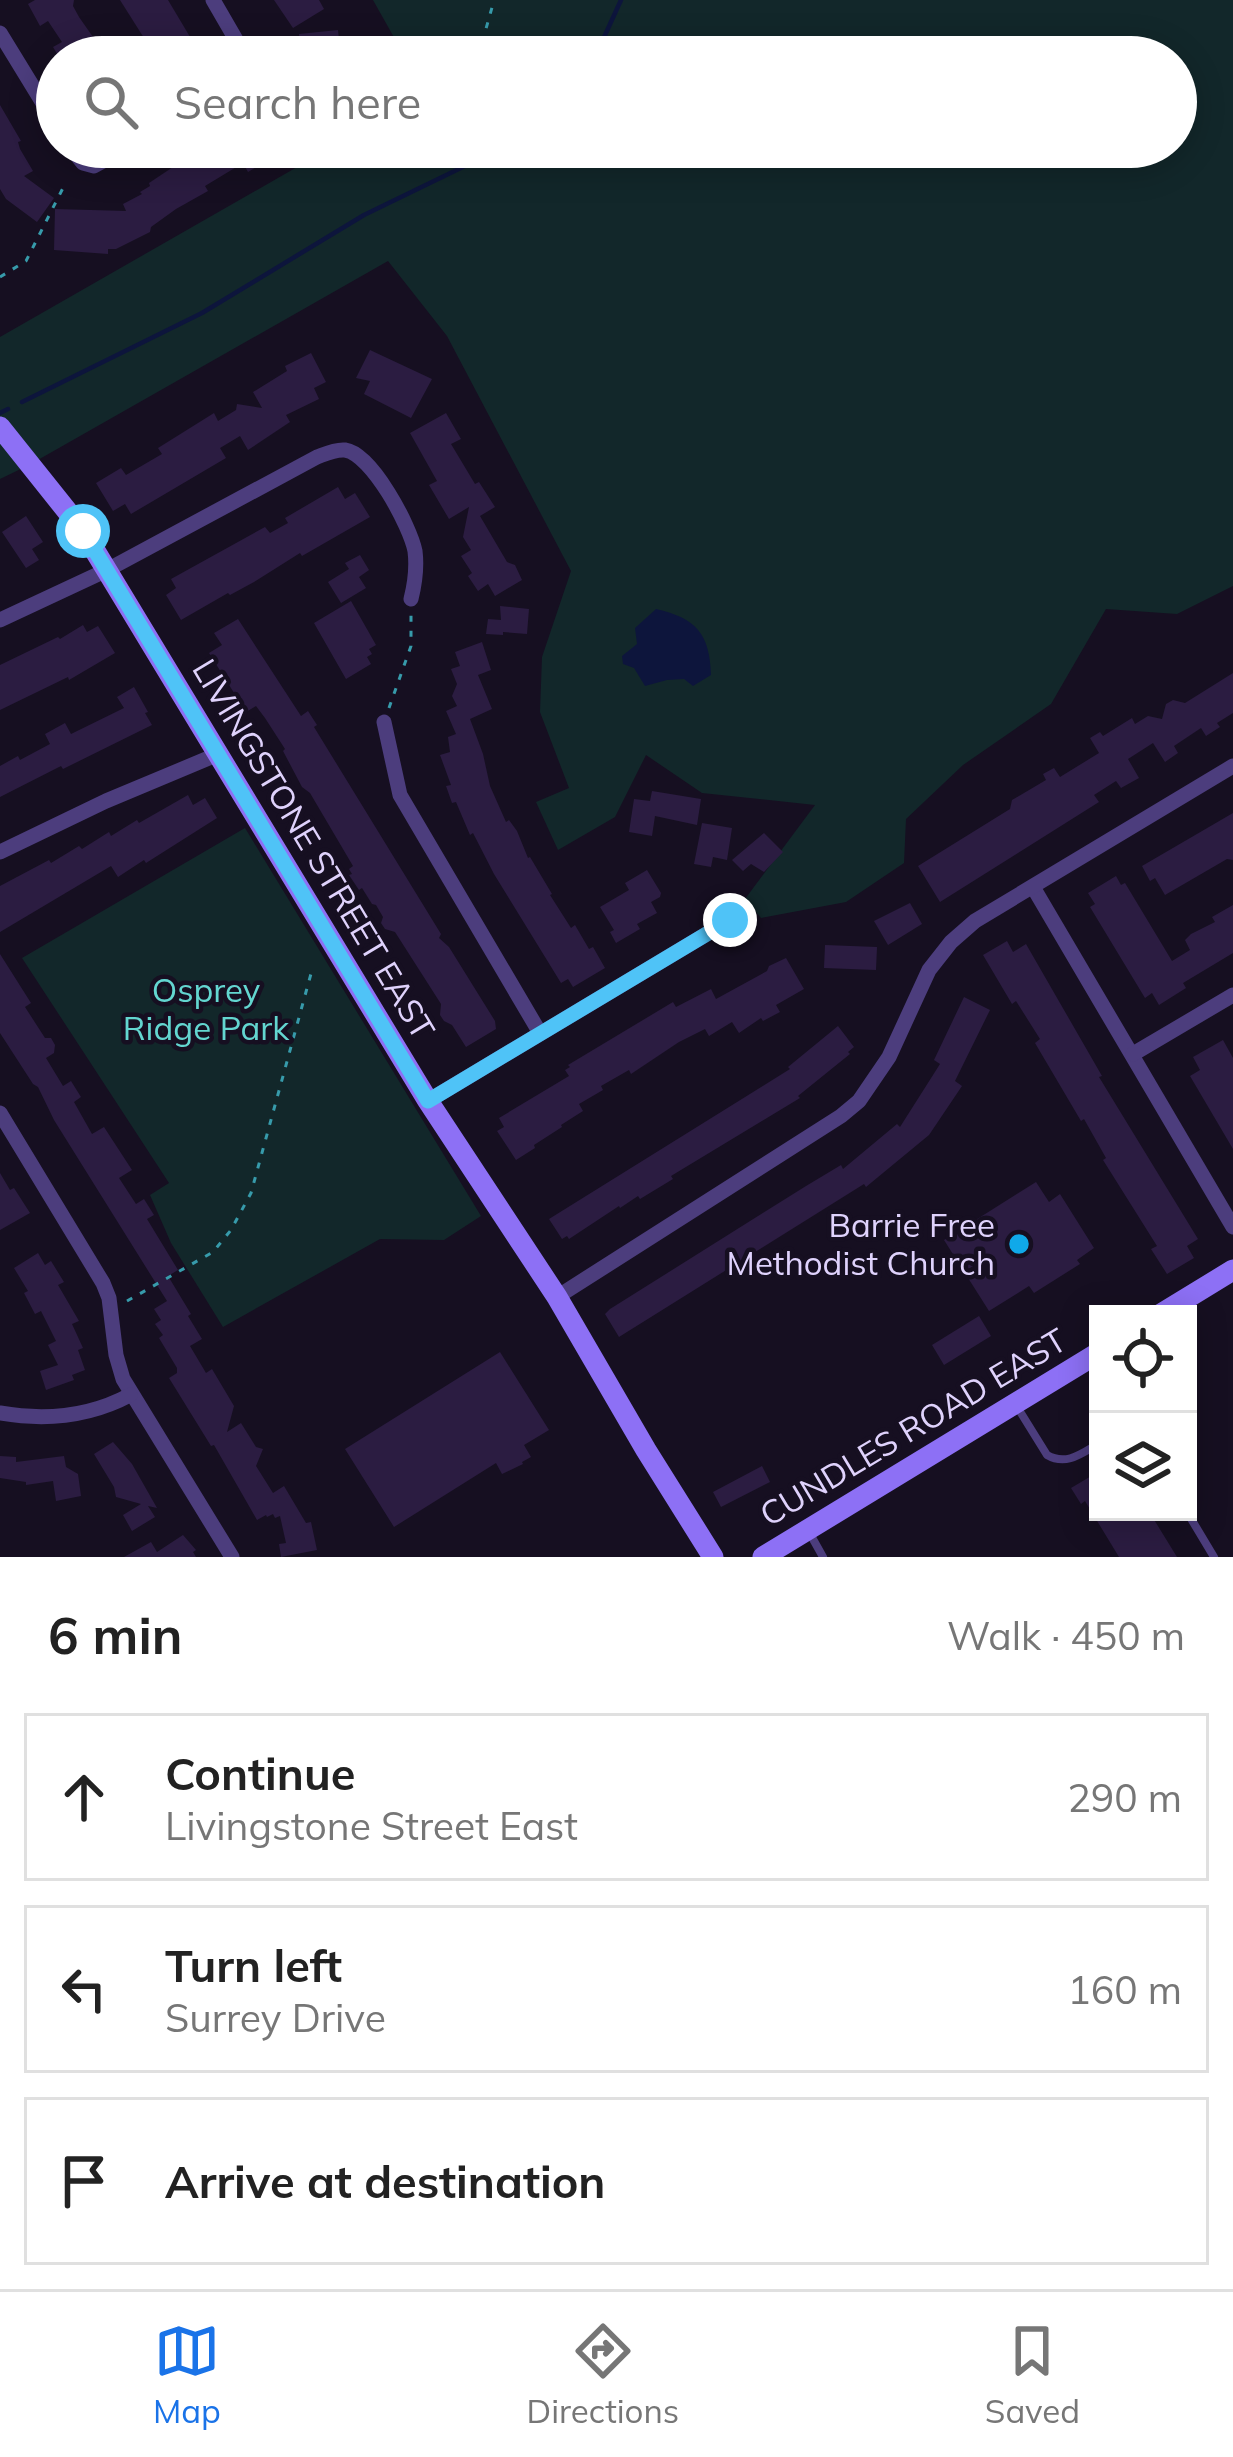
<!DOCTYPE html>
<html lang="en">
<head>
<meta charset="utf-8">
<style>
  body { margin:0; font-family:Mulish,sans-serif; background:#f6f6f6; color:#222 }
  .controls { position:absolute; right:36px; bottom:36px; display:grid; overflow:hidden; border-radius:0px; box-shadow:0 6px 30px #0003 }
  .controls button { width:108px; height:108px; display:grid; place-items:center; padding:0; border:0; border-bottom:3px solid #e0e0e0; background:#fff; color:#222; font:60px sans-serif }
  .stop { position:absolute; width:36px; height:36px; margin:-27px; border:9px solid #4fc3f7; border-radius:50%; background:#fff }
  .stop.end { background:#4fc3f7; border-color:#fff; box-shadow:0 3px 12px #0008 }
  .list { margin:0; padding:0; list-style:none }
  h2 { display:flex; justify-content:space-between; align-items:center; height:156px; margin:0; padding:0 48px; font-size:51px }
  h2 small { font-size:39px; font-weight:400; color:#767676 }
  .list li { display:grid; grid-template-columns:78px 1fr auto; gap:36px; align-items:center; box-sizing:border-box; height:168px; margin:0 24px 24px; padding:0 24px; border:3px solid #e0e0e0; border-radius:0px }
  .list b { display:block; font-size:45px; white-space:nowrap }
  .list p { margin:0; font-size:39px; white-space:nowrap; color:#767676 }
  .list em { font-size:39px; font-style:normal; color:#767676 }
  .icon { flex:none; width:66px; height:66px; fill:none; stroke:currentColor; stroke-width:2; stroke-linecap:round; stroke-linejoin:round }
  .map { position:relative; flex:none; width:1233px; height:1557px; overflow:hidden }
  .search { position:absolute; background:#fff; box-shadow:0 6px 30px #0003; left:36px; right:36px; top:36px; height:132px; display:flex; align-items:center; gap:30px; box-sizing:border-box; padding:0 42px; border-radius:66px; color:#767676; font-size:45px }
  .sheet { height:732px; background:#fff }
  nav { display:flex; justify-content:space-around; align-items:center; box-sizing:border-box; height:168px; border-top:3px solid #e0e0e0; background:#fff; font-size:33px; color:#767676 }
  nav a { display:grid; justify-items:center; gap:6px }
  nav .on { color:#1a73e8 }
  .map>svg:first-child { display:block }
  .green { fill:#12272a }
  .water { fill:#0d153c }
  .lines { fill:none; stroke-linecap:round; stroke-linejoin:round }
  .stream { stroke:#0d153c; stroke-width:4.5 }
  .building { fill:#2b1c41 }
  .path { stroke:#379bab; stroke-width:3; stroke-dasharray:6 9; stroke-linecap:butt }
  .lane { stroke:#4c3d7d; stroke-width:8 }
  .street { stroke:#4c3d7d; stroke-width:15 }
  .secondary { stroke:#8d70f5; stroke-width:21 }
  .route { stroke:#4fc3f7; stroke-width:15 }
  .poi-dot { fill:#10a9e9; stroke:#160f21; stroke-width:4.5 }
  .labels { text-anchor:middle; stroke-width:9; stroke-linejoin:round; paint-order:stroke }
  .street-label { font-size:33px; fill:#dfd2fc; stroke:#160f21 }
  .park-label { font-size:33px; fill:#63d6d0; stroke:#160f21 }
  .poi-label { font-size:33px; fill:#dfd2fc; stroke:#160f21; text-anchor:end }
</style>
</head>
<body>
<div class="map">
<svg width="1233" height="1557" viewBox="0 0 1233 1557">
  <rect width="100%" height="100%" fill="#160f21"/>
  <!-- green -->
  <g class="green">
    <path d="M373,0H1233V586L1177,614L1106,609L1051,704L963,765L906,819L904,863L846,902L761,918L745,899L815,805L702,793L646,755L615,817L558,850L536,802L569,788L540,712L542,657L571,571L447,336L388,261L29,465L0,479V337L332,147H1176V57H405Z"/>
    <path d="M245,828L481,1216L444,1240L380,1239L223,1327L171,1243L150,1195L169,1183L22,958Z"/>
  </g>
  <!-- water -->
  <path class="water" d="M656,609C696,618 710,634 711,675L693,686L684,679L667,680L645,686L634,668L623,664L622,656L637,644L635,628Z"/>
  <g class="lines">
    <!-- stream -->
    <g class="stream">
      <path d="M595,57L621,0"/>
      <path d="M22,402L202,313L364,215L504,147"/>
      <path d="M0,413L8,409"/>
    </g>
  </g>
  <!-- building -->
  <g class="building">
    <path d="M35,0H74L73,6L79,17L107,57H59L53,47L62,42L48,21L40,26L28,4Z"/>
    <path d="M120,0H168L202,57H156Z"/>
    <path d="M274,0H319L324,9L293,28Z"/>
    <path d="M338,30L341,57H307L306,48H300L299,34Z"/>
    <path d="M0,105L21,141L18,142L20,149L33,171L24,176L54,198L37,222L6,199L0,189Z"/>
    <path d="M203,147H295L276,163L272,158L248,172L243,163L205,186L208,191L176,209L151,227L150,232L116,249H108V254L54,250L55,209L126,211L123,204L142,194L140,192L150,186L149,183Z"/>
    <path d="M370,350L432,379L411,418L364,394L370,381L356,378Z"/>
    <path d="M311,353L326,382L314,388L319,399L286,415L290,422L248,450L240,436L220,448L226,458L131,514L125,504L113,511L96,483L121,468L126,475L162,454L158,448L214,413L218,421L236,410L237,404L262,408L253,392L287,371L285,366Z"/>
    <path d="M446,413L461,439L451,444L475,484L479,482L495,507L480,516L507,562L515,565L522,580L495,596L488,584L478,591L468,576L472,573L461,556L471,550L463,537L469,507L449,519L429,485L437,481L410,433Z"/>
    <path d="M338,487L345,499L355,493L370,517L302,556L300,553L254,582L230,595L228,593L181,620L166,595L176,588L171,579L265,527L270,533L288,523L285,518Z"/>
    <path d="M26,516L43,542L32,549L39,560L26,568L2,532Z"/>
    <path d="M360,555L369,570L359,577L366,588L341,603L328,582L349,569L345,563Z"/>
    <path d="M351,601L376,645L369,649L372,654L367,657L371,664L346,679L314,623Z"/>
    <path d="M500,606L529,609L527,634L503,632V635L486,634L488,619L501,620Z"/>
    <path d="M238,619L301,716L308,711L317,725L314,727L441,934L439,938L449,947L495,1021L496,1029L466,1047L452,1025L444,1021L440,1015L441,1004L395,932L385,929L381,923L383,917L376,905L372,904L362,888L359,890L349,875L352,874L349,869L353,866L310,793L302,787L283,751L285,749L265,718L256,706L246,712L209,653L222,645L214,633Z"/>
    <path d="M83,625L87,632L98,626L115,653L69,680L68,677L0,710V665L58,637L60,639Z"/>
    <path d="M482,642L491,670L478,675L492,709L470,719L483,754L490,786L506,822L509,820L517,831L528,858L530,857L552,894L550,895L571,928L575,925L589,949L593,947L605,968L573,987L568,979L561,983L494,874L473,833L470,835L456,802L452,803L446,786L451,785L440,755L450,752L448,737L456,734L446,711L457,706L452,696L457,684L451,669L460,666L455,652Z"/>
    <path d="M1233,673V713L1217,723L1220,727L1206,736L1201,728L1174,746L1178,753L1165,762L1153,743L1128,759L1139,778L1121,788L1116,781L1094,795L1099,802L940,902L918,866L1010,809L1012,800L1046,780L1043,774L1054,768L1060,777L1099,753L1090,738L1100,732L1103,736L1132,718L1135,724L1148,716L1162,719L1166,704L1173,700L1185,703Z"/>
    <path d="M134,687L148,712L145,713L152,725L63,769L61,766L0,797V766L18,756L20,760L50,744L45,734L65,723L71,734L124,708L117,697Z"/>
    <path d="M652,791L701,799L697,825L655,816L652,836L629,832L634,799L650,801Z"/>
    <path d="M188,795L193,805L205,798L217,818L146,863L144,860L118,877L111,866L0,932V886L49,860L51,863L79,846L82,849L109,832L111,836L137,820L139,823Z"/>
    <path d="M1233,813V860L1227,859L1165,895L1155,878L1150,881L1142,866Z"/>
    <path d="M702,823L732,828L727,860L713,857L711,867L694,864Z"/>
    <path d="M764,833L783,852L764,872L751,864L743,871L732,860Z"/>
    <path d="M647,870L661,893L660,897L651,902L657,913L637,924L640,929L616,943L610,932L614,930L600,907L629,890L625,883Z"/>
    <path d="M1116,876L1121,885L1125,883L1172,961L1190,950L1185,940L1191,934L1215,922L1212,917L1233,905V953L1183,983L1186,988L1159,1005L1152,993L1145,998L1090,907L1095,904L1088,893Z"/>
    <path d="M910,903L922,924L888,945L874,921Z"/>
    <path d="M1007,941L1013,952L1026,944L1102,1076L1099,1077L1198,1239L1187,1246L1194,1258L1167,1274L1151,1249L1157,1246L1103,1160L1106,1158L1084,1119L1081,1121L1035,1043L1040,1039L1016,1001L1012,1004L983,955Z"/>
    <path d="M825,945L877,947L876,970L824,968Z"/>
    <path d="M0,954L31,1003L25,1007L45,1038H51L55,1045L54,1053L46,1058L63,1086L71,1081L81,1097L74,1102L92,1134L104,1127L132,1170L119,1178L136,1204L144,1199L154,1215L147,1219L178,1270L168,1276L191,1314L188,1316L202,1339L190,1346L206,1373L212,1369L234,1406L227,1432L241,1423L256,1447L263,1449L256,1466L273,1493L284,1486L306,1523L311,1522L317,1550L281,1557L279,1544L286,1543L280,1516L275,1518L273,1514L267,1517L266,1515L257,1520L214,1445L211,1446L169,1378L177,1373V1368L159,1338L163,1335L155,1324L161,1320L154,1309L167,1301L54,1120L38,1087L33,1084L0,1033Z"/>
    <path d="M786,958L804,989L776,1005L780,1012L763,1021L761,1018L739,1033L732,1022L709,1036L705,1029L679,1042L631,1074L629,1070L601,1086L603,1090L579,1104L583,1111L561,1125L562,1127L534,1145L535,1148L516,1160L497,1131L504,1127L499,1118L569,1076L565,1070L570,1067L568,1065L673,1002L676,1007L711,989L716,999L767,971L769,966Z"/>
    <path d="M964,997L990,1010L955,1081L962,1086L929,1135L866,1187L864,1184L619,1337L605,1314L610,1309L806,1186L841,1165L843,1169L897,1124L900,1127L940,1064L934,1060Z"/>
    <path d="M838,1026L854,1047L848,1052L850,1054L798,1096L800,1098L671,1176L673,1179L640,1199L638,1196L620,1208L619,1206L569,1239L567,1236L562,1239L549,1219L790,1069L788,1067Z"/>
    <path d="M1223,1040L1233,1058V1149L1190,1076L1200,1070L1193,1057Z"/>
    <path d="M0,1173L10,1190L14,1188L30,1213L0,1230Z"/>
    <path d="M1036,1182L1049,1202L1060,1194L1094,1248L1077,1260L1080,1264L1034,1293L1029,1286L989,1311L944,1240Z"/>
    <path d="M38,1253L45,1265L51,1261L64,1282L58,1285L79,1321L72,1324L83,1348L78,1350L85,1370L72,1375L74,1380L46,1390L40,1371L58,1365L48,1345L56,1341L41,1311L35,1314L24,1293L28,1291L14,1268Z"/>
    <path d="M979,1316L991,1336L944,1365L932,1345Z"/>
    <path d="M500,1352L549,1430L524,1445L531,1457L522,1462L523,1464L502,1474L496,1463L394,1527L345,1449Z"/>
    <path d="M113,1442L132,1464L157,1508L148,1506L155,1517L132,1531L123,1515L141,1504L116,1497L114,1487L94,1454Z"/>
    <path d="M0,1456L16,1457V1462L64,1456L66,1467L78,1474L81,1496L56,1501L53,1481L26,1485V1482L0,1478Z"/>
    <path d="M762,1466L770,1482L721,1507L713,1492Z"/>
    <path d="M1098,1472V1512H1146L1150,1520L1153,1518L1177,1557H1119L1085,1501L1081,1504L1071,1488Z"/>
    <path d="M183,1535L196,1550L193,1552L196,1557H124L151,1542L157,1552Z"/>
  </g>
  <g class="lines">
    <!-- path -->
    <g class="path">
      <path d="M478,57L493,4L492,0"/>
      <path d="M0,277L26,261L66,182"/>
      <path d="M389,708L411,646V613"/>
      <path d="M127,1301L213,1252L231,1230L251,1193L312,970"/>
    </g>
    <!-- lane -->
    <g class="lane">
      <path d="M1016,1405L1047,1455C1066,1466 1081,1454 1098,1444"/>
      <path d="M1187,1512L1214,1557"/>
      <path d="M809,1532L823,1557"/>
    </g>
    <!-- street -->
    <g class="street">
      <path d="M213,0L246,57"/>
      <path d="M0,33L57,126"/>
      <path d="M70,147L83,163L94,166L129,147"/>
      <path d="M0,620L107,570L317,457C325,454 335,449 345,450C372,454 410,526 415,551C417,567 415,583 411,599"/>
      <path d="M384,722L400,795L540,1033"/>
      <path d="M0,852L106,801L216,755"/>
      <path d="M1033,887L1233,1227"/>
      <path d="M1133,1054L1233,995"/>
      <path d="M428,1101L730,920"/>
      <path d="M0,1113L103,1283L109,1298L116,1355L123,1379L232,1557"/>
      <path d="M557,1297L841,1116L859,1101L889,1057L929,970L951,942L975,921L1233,766"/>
      <path d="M0,1413C46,1421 89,1417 130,1395"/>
    </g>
    <!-- secondary -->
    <g class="secondary">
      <path d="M0,427L83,531L428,1101L557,1297L646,1450L713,1557"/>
      <path d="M1161,1314L1233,1270"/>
      <path d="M763,1557L1098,1353"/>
    </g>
  </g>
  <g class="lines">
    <!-- route -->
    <path class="route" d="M83,531L428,1101L730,920"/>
  </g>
  <!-- markers -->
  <circle class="poi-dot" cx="1019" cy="1244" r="12"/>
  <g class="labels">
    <!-- street labels -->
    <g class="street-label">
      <text transform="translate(314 849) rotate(59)" y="12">LIVINGSTONE STREET EAST</text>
      <text transform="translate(913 1427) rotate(-31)" y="12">CUNDLES ROAD EAST</text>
    </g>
    <!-- park labels -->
    <g class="park-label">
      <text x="206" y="1002">Osprey<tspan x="206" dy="38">Ridge Park</tspan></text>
    </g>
    <!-- poi labels -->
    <g class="poi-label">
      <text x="995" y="1237">Barrie Free<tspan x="995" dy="38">Methodist Church</tspan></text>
    </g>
  </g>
</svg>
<div class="controls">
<button><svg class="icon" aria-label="locate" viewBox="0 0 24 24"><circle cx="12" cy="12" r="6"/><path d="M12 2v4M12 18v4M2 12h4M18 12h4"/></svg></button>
<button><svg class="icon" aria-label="layers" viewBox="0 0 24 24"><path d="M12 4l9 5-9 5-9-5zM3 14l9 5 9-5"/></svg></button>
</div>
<div class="stop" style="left:83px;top:531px"></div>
<div class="stop end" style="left:730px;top:920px"></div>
<div class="search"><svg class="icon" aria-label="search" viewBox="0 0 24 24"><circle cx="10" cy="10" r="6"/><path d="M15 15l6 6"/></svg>Search here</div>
</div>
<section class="sheet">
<h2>6 min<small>Walk · 450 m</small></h2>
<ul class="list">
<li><svg class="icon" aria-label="ahead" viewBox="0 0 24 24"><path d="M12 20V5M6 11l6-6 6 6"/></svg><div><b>Continue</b><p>Livingstone Street East</p></div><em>290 m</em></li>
<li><svg class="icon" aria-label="left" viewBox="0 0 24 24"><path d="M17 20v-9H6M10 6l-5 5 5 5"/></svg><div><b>Turn left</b><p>Surrey Drive</p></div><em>160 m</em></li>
<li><svg class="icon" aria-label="arrive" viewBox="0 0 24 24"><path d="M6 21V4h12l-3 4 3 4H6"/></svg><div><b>Arrive at destination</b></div></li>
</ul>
</section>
<nav>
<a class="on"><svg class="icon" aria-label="map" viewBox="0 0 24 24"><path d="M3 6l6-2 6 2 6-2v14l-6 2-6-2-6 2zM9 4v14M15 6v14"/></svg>Map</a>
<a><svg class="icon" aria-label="directions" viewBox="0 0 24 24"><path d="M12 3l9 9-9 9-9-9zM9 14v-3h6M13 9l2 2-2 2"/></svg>Directions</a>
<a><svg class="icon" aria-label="saved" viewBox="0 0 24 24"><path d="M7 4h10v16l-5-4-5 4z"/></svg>Saved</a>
</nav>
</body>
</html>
